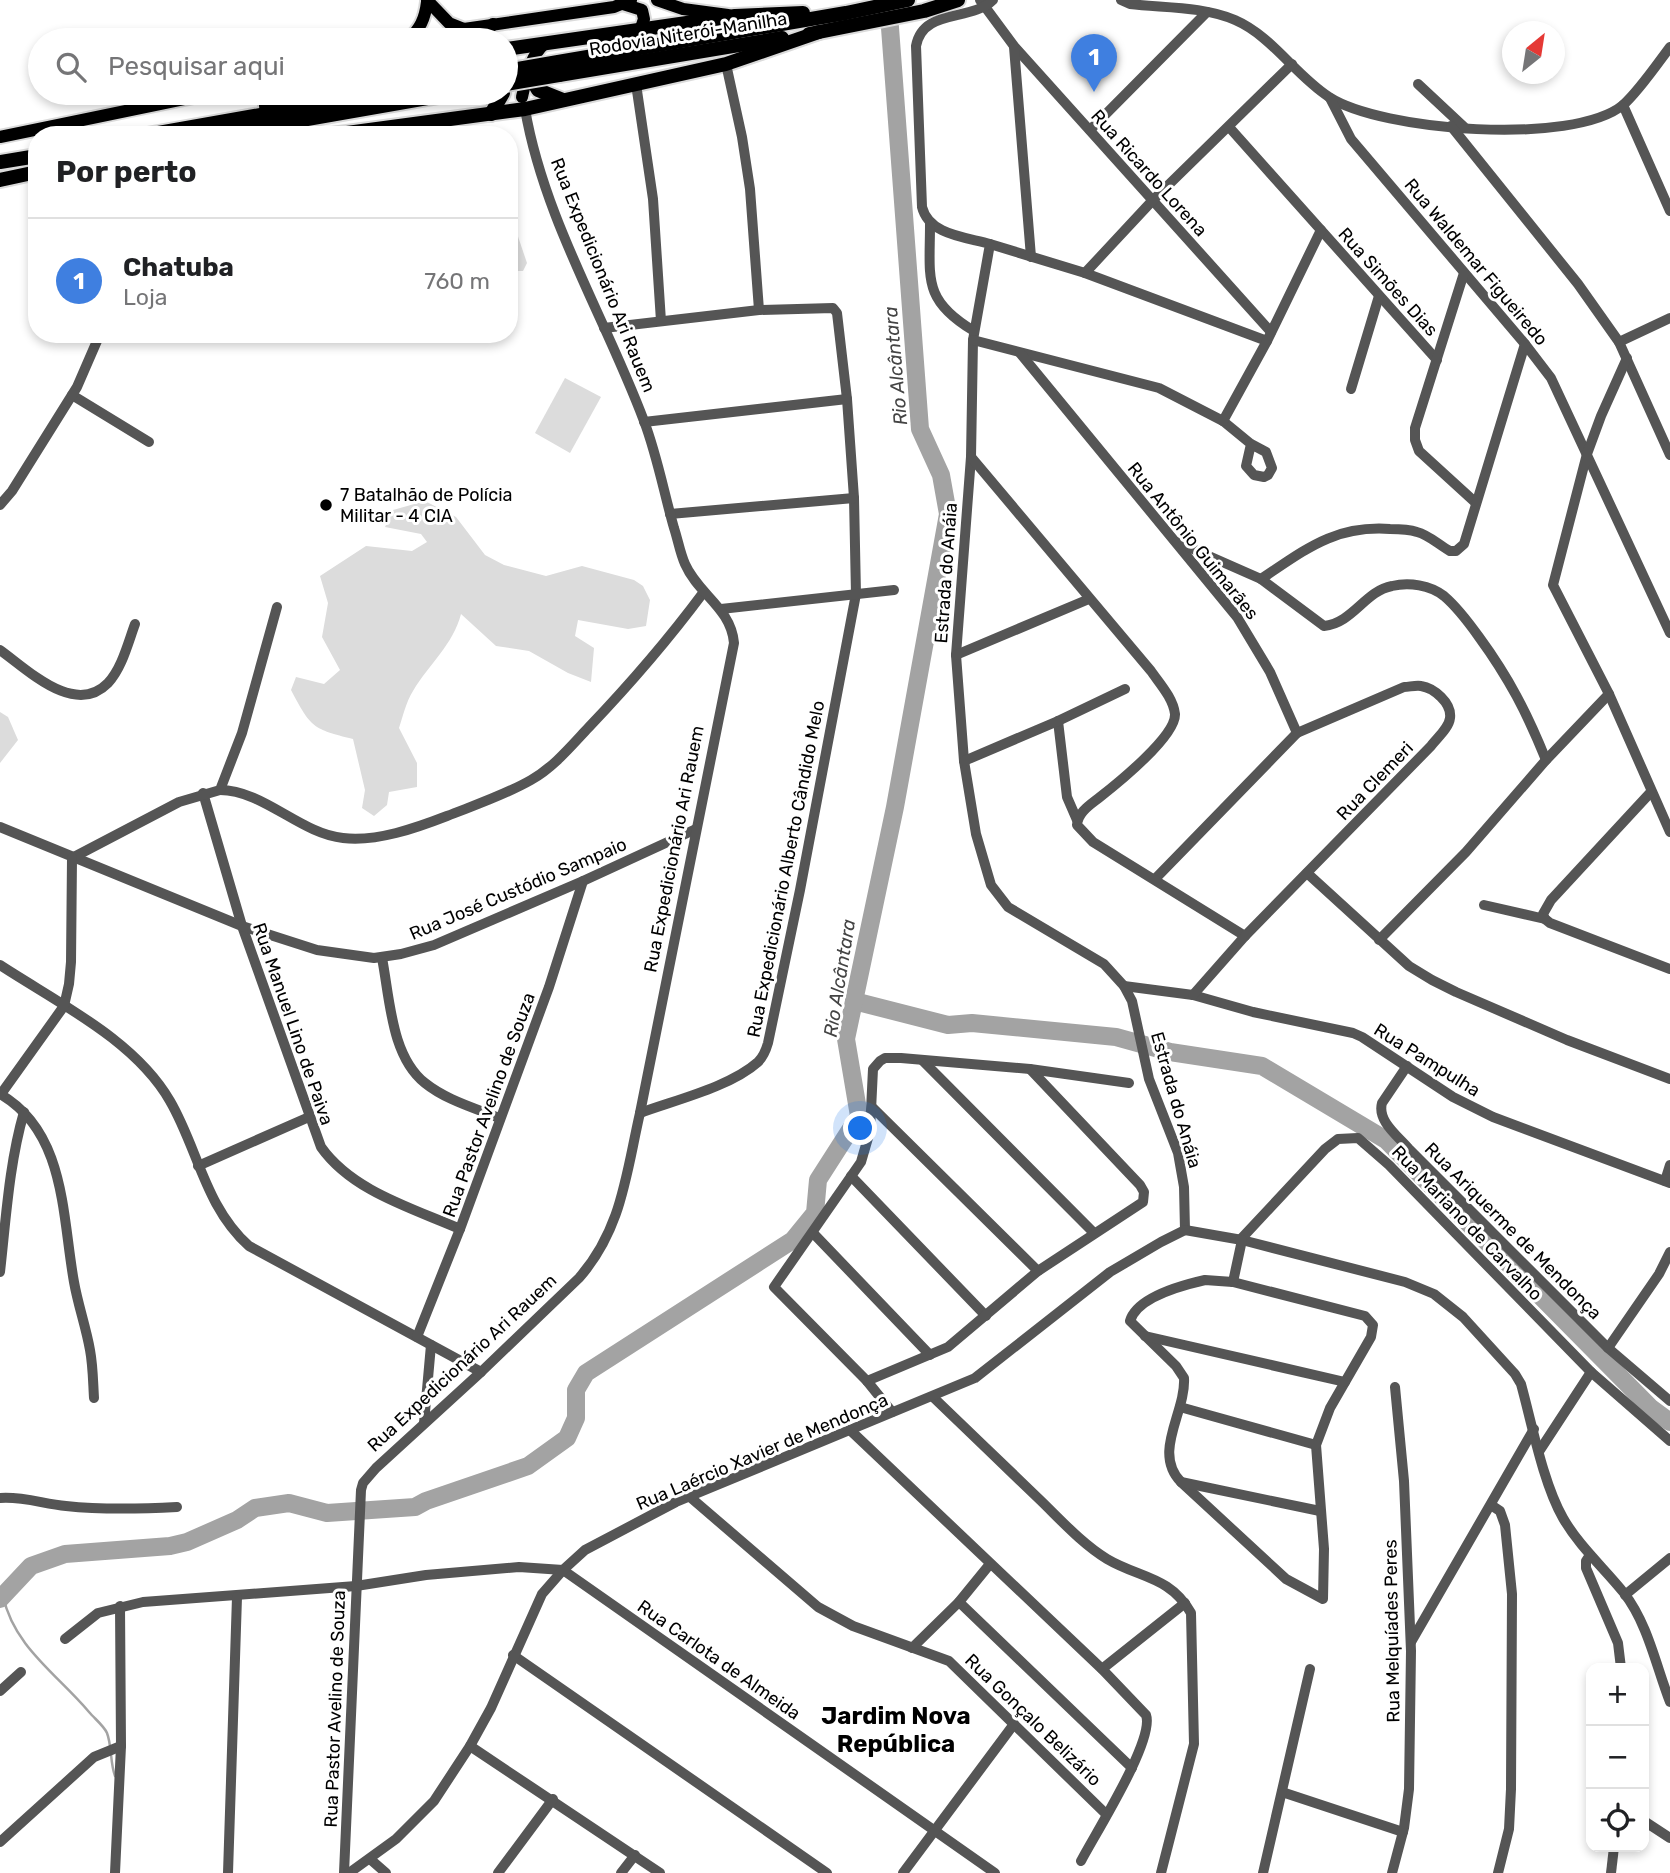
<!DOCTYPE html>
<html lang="pt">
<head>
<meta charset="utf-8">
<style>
  body { margin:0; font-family:Rubik,sans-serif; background:#f2f2f2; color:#202124 }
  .controls { position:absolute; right:21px; bottom:21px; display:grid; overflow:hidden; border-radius:14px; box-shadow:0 4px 10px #0003 }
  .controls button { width:63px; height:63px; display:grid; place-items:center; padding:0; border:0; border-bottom:2px solid #e0e0e0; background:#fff; color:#202124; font:35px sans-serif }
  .compass { position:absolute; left:1502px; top:21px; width:63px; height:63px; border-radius:50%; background:#fff; box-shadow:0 4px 10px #0003; rotate:30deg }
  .you { position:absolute; left:861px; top:1129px; width:24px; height:24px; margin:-18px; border:5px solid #fff; border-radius:50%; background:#1a73e8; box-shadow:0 0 0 10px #1a73e833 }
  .badge { display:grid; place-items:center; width:46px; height:46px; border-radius:50%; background:#000; color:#fff; font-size:23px; font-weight:700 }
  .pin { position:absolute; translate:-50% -58px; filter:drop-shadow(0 2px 4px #0008) }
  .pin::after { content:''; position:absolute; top:37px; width:24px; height:21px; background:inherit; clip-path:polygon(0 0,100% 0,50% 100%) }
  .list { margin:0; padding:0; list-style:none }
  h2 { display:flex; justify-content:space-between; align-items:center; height:91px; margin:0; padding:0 28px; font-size:30px }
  h2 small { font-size:23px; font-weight:400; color:#757577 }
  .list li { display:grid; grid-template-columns:46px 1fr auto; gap:21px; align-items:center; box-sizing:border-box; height:126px; padding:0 28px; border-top:2px solid #e0e0e0 }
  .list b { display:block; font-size:26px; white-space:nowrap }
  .list p { margin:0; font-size:23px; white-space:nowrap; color:#757577 }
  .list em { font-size:23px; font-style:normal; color:#757577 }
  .icon { flex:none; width:38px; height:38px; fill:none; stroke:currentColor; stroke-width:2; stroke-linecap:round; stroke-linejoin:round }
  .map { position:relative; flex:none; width:1670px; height:1873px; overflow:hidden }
  .search { position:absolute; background:#fff; box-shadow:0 4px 10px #0003; left:28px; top:28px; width:490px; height:77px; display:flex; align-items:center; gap:18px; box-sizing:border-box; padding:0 24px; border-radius:38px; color:#757577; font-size:26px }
  .panel { position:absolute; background:#fff; box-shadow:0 4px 10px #0003; left:28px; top:126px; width:490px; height:217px; border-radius:28px }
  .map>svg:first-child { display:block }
  .green { fill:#dcdcdc }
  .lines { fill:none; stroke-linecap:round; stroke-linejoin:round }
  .stream { stroke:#a3a3a3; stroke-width:2.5 }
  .river { stroke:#a3a3a3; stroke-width:18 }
  .major-casing { stroke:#dbdbdb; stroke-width:16 }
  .highway-casing { stroke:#dbdbdb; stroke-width:18 }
  .minor { stroke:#555; stroke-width:10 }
  .major { stroke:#000; stroke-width:12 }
  .highway { stroke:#000; stroke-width:14 }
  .highway-bridge-casing { stroke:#dbdbdb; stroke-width:18; stroke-linecap:butt }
  .highway-bridge { stroke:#000; stroke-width:14 }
  .poi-dot { fill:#000; stroke:#fff; stroke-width:2.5 }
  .labels { text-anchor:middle; stroke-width:6; stroke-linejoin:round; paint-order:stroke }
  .street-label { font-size:18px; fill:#000; stroke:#fff }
  .poi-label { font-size:18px; fill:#000; stroke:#fff; text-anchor:start }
  .water-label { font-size:19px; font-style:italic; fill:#444; stroke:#fff }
  .district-label { font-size:24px; font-weight:bold; fill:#000; stroke:#fff }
</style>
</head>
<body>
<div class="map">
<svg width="1670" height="1873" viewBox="0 0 1670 1873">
  <rect width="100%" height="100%" fill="#fff"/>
  <!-- green -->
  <g class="green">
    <path d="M509,210L527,263L523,271H509Z"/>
    <path d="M565,378L601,397L570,453L535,433Z"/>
    <path d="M425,501L456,517L485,555L504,565L546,576L582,566L634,580L643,586L650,600L646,626L628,629L578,620L575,636L594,648L591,682L568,673L529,651L496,646L461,614C453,645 429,664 413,691C406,702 403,716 399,728L417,763V787L389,792L387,805L374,816L362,808L365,790L353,739C313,729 311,728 291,690L296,677L324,684L340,670L322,637L328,603L320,576L366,546L412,551L427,542L421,534L385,527L393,510Z"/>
    <path d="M0,712L8,717L18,740L0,763Z"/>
  </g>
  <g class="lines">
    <!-- stream -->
    <path class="stream" d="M3,1596C14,1647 57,1674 89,1712C95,1719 104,1726 107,1733C112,1746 110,1763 115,1776"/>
    <!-- river -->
    <g class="river">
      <path d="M854,1001L948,1025L972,1023L1116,1037L1170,1052L1262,1066L1386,1140L1651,1408L1670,1422"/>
      <path d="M0,1599L31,1566L65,1554L170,1546L187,1542L237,1520L255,1508L289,1503L327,1513L415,1507L426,1501L528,1466L567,1438L576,1418V1390L586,1373L793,1240L815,1213L818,1180L859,1116L846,1039L895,807L948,514L941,475L920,429L888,1"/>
    </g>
    <!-- major casing -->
    <g class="major-casing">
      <g id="major">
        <path d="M427,0L449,23L464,29L614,7L631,0"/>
        <path d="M657,0L683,9L728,15"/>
        <path d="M623,4L642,10L644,19L641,28"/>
        <path d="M407,40H443"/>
        <path d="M408,40C420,29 425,19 427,2"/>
        <path d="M484,40L487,31L493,24"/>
        <path d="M522,97C527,76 529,58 545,43"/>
        <path d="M0,137L213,93"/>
      </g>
    </g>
    <!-- highway casing -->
    <g class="highway-casing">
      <g id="highway">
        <path d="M809,34L924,11L958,0"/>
        <path d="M506,49L735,16L803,13"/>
        <path d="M558,62L846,13L908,0"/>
        <path d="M528,73L538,90L563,100"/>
        <path d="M559,75L782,38"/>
        <path d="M266,106L319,93"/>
        <path d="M491,114L503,93"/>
        <path d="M147,135L384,93"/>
        <path d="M217,135L456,93"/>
        <path d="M332,135L525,109L726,64L819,32"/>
        <path d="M0,162L37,156"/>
        <path d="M0,180L37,172"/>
      </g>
    </g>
    <!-- minor -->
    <g class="minor">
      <path d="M980,0L1014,46L1271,332"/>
      <path d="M993,0C971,22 923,8 916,46L922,207C929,235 965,237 990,244L973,340L971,457L956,655L964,761L976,834L991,885L1008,907L1104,964L1124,986L1132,1001L1149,1079L1178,1153L1184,1187L1185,1230"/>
      <path d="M1121,0L1130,4C1163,8 1203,6 1235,20C1272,36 1295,75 1329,97C1381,131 1573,146 1623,105C1638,92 1658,63 1670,47"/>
      <path d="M1014,47L1031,257"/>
      <path d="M726,64L742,137L750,189L759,310"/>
      <path d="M636,84L653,199L661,321"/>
      <path d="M1418,84L1464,127"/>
      <path d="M1330,98L1351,139L1525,344L1551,378L1670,633"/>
      <path d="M1623,105L1670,211"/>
      <path d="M1451,126L1578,284L1619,342L1670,455"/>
      <path d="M1229,127L1437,360"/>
      <path d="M1090,130L1207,12"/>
      <path d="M930,224C930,278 922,300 974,331"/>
      <path d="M990,244L1085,273L1267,341"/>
      <path d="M1085,273L1153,200L1292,64"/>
      <path d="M1464,273L1415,428V440L1419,451L1476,503"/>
      <path d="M604,328L759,310L833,308L837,313L847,399L854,498L856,594L800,890L768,1043C766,1050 763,1057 758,1062C730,1087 675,1100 640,1113"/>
      <path d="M973,340L1159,388L1223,421L1251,444L1266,452L1272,468L1268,475L1264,477L1254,475L1246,466L1251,444"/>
      <path d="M1619,342L1670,318"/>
      <path d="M1020,353L1237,617L1270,672L1297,733L1155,879"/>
      <path d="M1627,358L1601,416L1587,454L1553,585L1609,694L1670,832"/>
      <path d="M1351,389L1379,296"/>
      <path d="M72,395L149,442"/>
      <path d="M1223,421L1267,341L1321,230"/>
      <path d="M644,422L847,399"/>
      <path d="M971,457L1151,671C1160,684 1173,698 1175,714C1176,736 1118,783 1100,797C1090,805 1078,812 1077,825L1093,842L1245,936"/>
      <path d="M0,505L12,491L77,387L100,334"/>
      <path d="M670,514L854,498"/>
      <path d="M1177,542L1261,579L1324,626C1353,623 1365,591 1392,586C1409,582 1430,585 1444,596C1457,607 1469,623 1479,637C1509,678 1527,713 1546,760"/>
      <path d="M1261,579C1305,550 1334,525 1390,529C1399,529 1408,529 1417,532C1429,535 1439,545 1450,551H1456L1464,544L1525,344"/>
      <path d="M721,609L894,590"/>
      <path d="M0,650C28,670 75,717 108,683C122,668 128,643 135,624"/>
      <path d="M956,655L1089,599"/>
      <path d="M1058,721L1067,797L1077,820"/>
      <path d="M964,761L1058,721L1125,689"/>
      <path d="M220,790C263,790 301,834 343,838C377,842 416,828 447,816C475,805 505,795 531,780C554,767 571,746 589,727C630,684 668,640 703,593"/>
      <path d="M1651,792L1551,900L1543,914L1545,919L1550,923L1670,969"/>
      <path d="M203,793L242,926L321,1147C352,1191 412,1208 460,1229"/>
      <path d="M0,827L242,926L317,950L374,958L401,954L434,945L583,881L696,829"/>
      <path d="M72,858L179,802L220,790L242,733L277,607"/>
      <path d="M1307,873L1409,966L1432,980L1456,992L1567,1040L1670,1079"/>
      <path d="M1484,905L1545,919"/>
      <path d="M1379,940L1466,852L1546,760L1609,694"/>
      <path d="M382,958C390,999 391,1056 425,1083C446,1100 475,1108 499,1118"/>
      <path d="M0,965C58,1003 135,1040 170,1101C198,1149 205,1207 249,1246L481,1372"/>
      <path d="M1124,986L1193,995L1253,1012L1353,1033L1362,1037L1453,1097L1493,1117L1670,1183"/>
      <path d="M1193,995L1245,936L1431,746C1437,738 1449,728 1450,718C1452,703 1434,688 1421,686C1416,685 1409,687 1404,687L1297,733"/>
      <path d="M923,1061L1094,1233"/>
      <path d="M1407,1066L1382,1103C1377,1121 1398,1136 1409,1149L1608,1348L1670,1401"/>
      <path d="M0,1094C66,1132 62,1216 74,1282C78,1305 86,1327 90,1350C93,1366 93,1382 94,1398"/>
      <path d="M1,1094L64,1006L69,984L71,962L72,858"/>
      <path d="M873,1108L1038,1271"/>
      <path d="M198,1166L309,1117"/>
      <path d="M851,1176L986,1316"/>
      <path d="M1665,1181L1670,1165"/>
      <path d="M1185,1230L1242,1240L1405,1282L1434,1294L1463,1317L1515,1374L1521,1384C1532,1424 1543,1483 1563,1518C1579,1546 1604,1568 1624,1593C1648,1624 1656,1666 1670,1702"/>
      <path d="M813,1233L930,1355"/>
      <path d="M1240,1240L1325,1149L1338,1139L1358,1138L1389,1165L1591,1372L1670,1441"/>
      <path d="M0,1272C6,1219 9,1164 24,1112"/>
      <path d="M1205,1280L1233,1282L1365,1316L1373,1325L1371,1337L1330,1408L1316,1445L1324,1549L1323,1599L1286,1579L1181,1482C1152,1452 1186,1413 1184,1378L1176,1366L1130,1321C1137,1297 1183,1285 1205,1280Z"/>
      <path d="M1233,1282L1242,1240"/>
      <path d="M1145,1336L1345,1382"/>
      <path d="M417,1337L460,1229L549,987L583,881"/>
      <path d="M1608,1348L1659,1274L1670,1252"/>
      <path d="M867,1381L948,1347L1038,1271L1143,1202L1144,1192L1140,1185L1030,1069"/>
      <path d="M933,1397C968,1431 1003,1464 1038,1498C1060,1519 1081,1543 1107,1559C1139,1578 1170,1576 1191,1613L1194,1744L1161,1873"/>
      <path d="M1180,1407L1316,1445"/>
      <path d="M892,1412L867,1381L774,1287L861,1162L870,1131L873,1069L880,1061L885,1058H901L1030,1069L1129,1083"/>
      <path d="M424,1423L431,1345"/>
      <path d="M850,1430L1102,1669L1146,1715C1155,1740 1095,1834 1081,1861"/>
      <path d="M1540,1450L1591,1372"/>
      <path d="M1181,1482L1320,1511"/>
      <path d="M690,1497L818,1607L853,1626L949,1661L1106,1814"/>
      <path d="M0,1498C22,1496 44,1504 66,1506C103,1510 140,1509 177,1507"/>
      <path d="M1491,1505L1500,1511L1505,1525L1512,1594L1511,1789L1509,1829L1498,1873"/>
      <path d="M1590,1555L1586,1561V1568L1618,1643L1621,1668"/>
      <path d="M1625,1595L1670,1558"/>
      <path d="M959,1602L1132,1768"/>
      <path d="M65,1639L98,1613L143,1602L356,1586L426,1575L519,1567L563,1570L995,1873"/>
      <path d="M1411,1642L1534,1429"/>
      <path d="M912,1648L959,1602L990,1564"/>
      <path d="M513,1655L827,1873"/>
      <path d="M1102,1669L1185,1603"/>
      <path d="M0,1691L21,1672"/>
      <path d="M470,1746L660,1873"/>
      <path d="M1282,1792L1403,1832"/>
      <path d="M1644,1821L1670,1838"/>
      <path d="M0,1842L94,1757L121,1746"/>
      <path d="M370,1859L386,1873"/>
      <path d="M115,1873L121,1746L120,1606"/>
      <path d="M228,1873L237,1597"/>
      <path d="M344,1873L361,1490L363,1483L376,1468L481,1372L579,1278C622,1229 626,1174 640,1113L734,643C731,608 698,594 685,564C680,553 678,540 674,528C664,493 657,455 644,421C605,317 544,219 525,109"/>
      <path d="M349,1873L396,1839L434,1801L470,1746L491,1708L542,1594L563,1570L585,1550L676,1502L975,1378L1110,1272L1161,1242L1185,1230"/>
      <path d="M498,1873L553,1799"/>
      <path d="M621,1873L635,1855"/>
      <path d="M903,1873L1014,1724"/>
      <path d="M1263,1873L1310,1669"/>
      <path d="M1392,1873L1404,1828L1409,1789L1411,1651L1404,1481L1395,1387"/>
      <path d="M1611,1873L1614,1847"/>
    </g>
    <!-- major -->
    <use href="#major" class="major"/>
    <!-- highway -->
    <use href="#highway" class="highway"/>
    <!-- highway-bridge casing -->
    <g class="highway-bridge-casing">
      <g id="highway-bridge">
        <path d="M506,71L558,62"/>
        <path d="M506,84L559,75"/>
      </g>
    </g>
    <!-- highway-bridge -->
    <use href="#highway-bridge" class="highway-bridge"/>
  </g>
  <!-- markers -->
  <circle class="poi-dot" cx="326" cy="505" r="7"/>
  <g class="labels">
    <!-- street labels -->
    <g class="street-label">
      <text transform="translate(688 34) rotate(-9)" y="6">Rodovia Niterói-Manilha</text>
      <text transform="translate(1149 173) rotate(48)" y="6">Rua Ricardo Lorena</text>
      <text transform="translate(1476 262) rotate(50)" y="6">Rua Waldemar Figueiredo</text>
      <text transform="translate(603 275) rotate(68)" y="6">Rua Expedicionário Ari Rauem</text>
      <text transform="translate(1388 282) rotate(48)" y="6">Rua Simões Dias</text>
      <text transform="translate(1193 541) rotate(51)" y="6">Rua Antônio Guimarães</text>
      <text transform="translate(946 573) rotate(-86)" y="6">Estrada do Anáia</text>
      <text transform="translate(1375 781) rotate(-46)" y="6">Rua Clemeri</text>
      <text transform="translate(674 849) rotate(-79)" y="6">Rua Expedicionário Ari Rauem</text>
      <text transform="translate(786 869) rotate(-79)" y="6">Rua Expedicionário Alberto Cândido Melo</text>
      <text transform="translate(518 889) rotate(-23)" y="6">Rua José Custódio Sampaio</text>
      <text transform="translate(293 1024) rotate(71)" y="6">Rua Manuel Lino de Paiva</text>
      <text transform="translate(1427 1060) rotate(32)" y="6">Rua Pampulha</text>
      <text transform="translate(1176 1100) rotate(74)" y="6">Estrada do Anáia</text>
      <text transform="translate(489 1105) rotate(-70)" y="6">Rua Pastor Avelino de Souza</text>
      <text transform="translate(1467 1223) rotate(46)" y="6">Rua Mariano de Carvalho</text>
      <text transform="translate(1513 1231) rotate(45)" y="6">Rua Ariquerme de Mendonça</text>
      <text transform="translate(462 1363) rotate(-43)" y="6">Rua Expedicionário Ari Rauem</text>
      <text transform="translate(762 1452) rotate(-23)" y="6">Rua Laércio Xavier de Mendonça</text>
      <text transform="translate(1392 1631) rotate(-91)" y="6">Rua Melquíades Peres</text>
      <text transform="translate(719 1660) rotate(35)" y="6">Rua Carlota de Almeida</text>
      <text transform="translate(335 1709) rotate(-88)" y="6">Rua Pastor Avelino de Souza</text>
      <text transform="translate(1033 1720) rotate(44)" y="6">Rua Gonçalo Belizário</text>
    </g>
    <!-- poi labels -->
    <g class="poi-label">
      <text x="340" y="501">7 Batalhão de Polícia<tspan x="340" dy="21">Militar - 4 CIA</tspan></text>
    </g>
    <!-- water labels -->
    <g class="water-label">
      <text transform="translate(895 366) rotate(-95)" y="7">Rio Alcântara</text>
      <text transform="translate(839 978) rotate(-81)" y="7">Rio Alcântara</text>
    </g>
    <!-- district labels -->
    <g class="district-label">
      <text x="896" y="1724">Jardim Nova<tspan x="896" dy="28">República</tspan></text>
    </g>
  </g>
</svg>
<div class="controls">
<button>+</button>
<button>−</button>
<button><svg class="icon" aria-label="locate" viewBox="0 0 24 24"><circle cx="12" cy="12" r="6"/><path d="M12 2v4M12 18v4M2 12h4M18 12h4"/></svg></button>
</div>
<svg class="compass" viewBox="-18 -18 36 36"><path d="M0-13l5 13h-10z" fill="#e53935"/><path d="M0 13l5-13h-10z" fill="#757577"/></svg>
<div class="you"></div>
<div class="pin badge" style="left:1094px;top:92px;background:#3f7fe0">1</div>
<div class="search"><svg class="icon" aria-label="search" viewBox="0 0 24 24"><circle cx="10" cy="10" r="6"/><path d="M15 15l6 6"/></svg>Pesquisar aqui</div>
<section class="panel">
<h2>Por perto<small></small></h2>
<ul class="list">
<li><span class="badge" style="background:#3f7fe0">1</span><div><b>Chatuba</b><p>Loja</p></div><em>760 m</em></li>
</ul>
</section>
</div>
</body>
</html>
